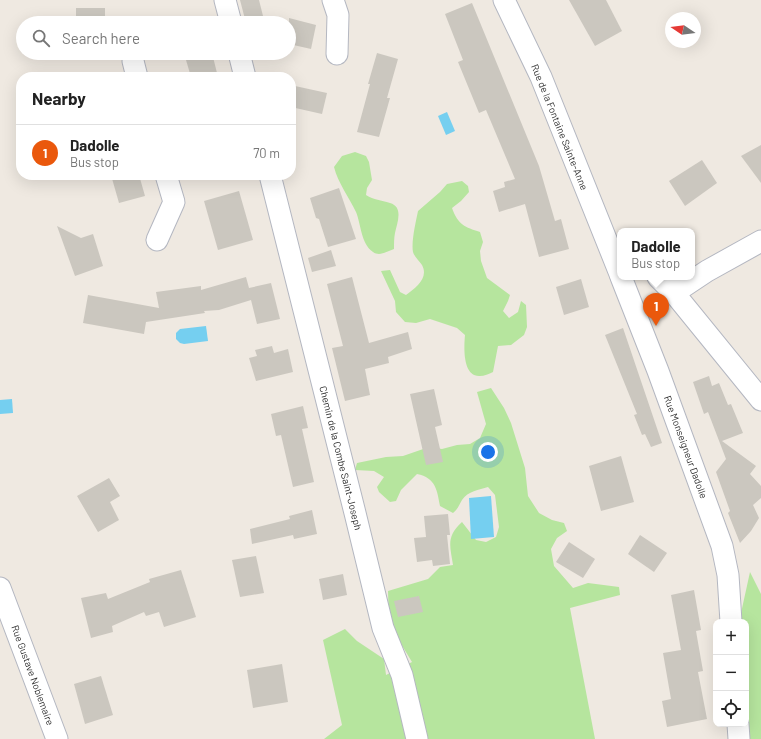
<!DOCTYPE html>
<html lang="en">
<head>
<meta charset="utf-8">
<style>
  body { margin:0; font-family:Barlow,sans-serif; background:#f6f6f6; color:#222 }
  .controls { position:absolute; right:12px; bottom:12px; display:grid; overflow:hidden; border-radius:8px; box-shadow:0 4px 16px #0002 }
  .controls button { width:36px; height:36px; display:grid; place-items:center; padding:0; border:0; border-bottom:1px solid #e0e0e0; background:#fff; color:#222; font:20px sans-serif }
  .compass { position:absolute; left:665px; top:12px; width:36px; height:36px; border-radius:50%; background:#fff; box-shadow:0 4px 16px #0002; rotate:283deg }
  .you { position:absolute; left:488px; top:452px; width:14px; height:14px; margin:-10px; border:3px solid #fff; border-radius:50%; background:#1a73e8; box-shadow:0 0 0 6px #1a73e833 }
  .badge { display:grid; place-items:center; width:26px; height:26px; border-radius:50%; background:#ea580c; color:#fff; font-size:13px; font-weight:700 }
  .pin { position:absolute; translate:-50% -33px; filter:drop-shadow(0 1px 2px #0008) }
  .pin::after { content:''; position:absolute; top:21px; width:14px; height:12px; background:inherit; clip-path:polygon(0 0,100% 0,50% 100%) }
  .popup { position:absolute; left:617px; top:228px; width:78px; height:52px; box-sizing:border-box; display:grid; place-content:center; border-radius:8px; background:#fff; filter:drop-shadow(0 1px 3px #0005); font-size:13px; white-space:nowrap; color:#767676 }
  .popup b { font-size:15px; color:#222 }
  .popup::after { content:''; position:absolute; left:50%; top:100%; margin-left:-8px; border:8px solid transparent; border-top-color:#fff }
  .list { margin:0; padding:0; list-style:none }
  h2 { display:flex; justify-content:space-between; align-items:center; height:52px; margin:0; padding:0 16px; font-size:17px }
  h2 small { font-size:13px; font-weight:400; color:#767676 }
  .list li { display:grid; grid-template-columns:26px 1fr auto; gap:12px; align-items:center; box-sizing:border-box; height:56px; padding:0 16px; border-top:1px solid #e0e0e0 }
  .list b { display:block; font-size:15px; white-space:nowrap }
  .list p { margin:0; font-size:13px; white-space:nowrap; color:#767676 }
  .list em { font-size:13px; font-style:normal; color:#767676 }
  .icon { flex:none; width:22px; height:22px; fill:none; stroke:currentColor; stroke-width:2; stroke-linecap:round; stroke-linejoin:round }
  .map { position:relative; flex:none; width:761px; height:739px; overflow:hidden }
  .search { position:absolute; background:#fff; box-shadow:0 4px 16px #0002; left:16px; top:16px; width:280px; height:44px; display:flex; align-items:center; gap:10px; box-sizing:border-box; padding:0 14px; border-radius:22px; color:#767676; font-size:15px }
  .panel { position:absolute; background:#fff; box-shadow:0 4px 16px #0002; left:16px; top:72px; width:280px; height:108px; border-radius:16px }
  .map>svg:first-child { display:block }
  .green { fill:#b6e59e }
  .water { fill:#75cff0 }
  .building { fill:#cbc7bf }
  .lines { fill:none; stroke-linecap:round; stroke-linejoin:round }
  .minor-casing { stroke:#b4b7c1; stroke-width:23 }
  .minor { stroke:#fff; stroke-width:21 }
  .labels { text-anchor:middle; stroke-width:4; stroke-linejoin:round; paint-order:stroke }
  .street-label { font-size:10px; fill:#2e2e2e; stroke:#fff }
</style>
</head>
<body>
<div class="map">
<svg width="761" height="739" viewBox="0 0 761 739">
  <rect width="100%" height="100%" fill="#efe9e1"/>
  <!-- green -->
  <g class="green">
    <path d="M355,152L366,156L369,162L372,180L367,188L366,195C374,200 381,200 390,203C404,207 397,223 395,233C394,238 394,243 394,249C387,251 380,257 373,252C361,244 361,224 356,212C349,197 338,183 334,167L342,156Z"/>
    <path d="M462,181L468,186L469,192L461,201L452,208C458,225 465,227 480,232L483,242L480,251L481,261L487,278L510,295L508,301L503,311L509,318L518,312L521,301L526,305L527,327L524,335L511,345L498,346L493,372C489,374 484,376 480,376C462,377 464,346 465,335L457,328L430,319L416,323L405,322L396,312L395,301L381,271L390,270L400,292L406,295C416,288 429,278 422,265C419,261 414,256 413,252C411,242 416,221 418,211L440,192L447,184Z"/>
    <path d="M491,388L504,408L511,423L525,468L528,496L539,513L552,520L564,523L567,531L557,538L551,549L554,566L573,588L588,583L619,587L620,595L570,608L595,739H324L342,725L323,640L345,629L357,641L384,659L386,675L412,662L389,624L388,591L428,579L440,567L453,565C450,545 446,537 462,522L476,540L486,542L496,537L499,527L495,495L488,487C479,490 468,491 462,500C459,505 458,509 453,513L440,506C437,490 436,478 417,474L401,490L396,501L390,502L379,492L377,487L384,477L374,471L355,470L357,463L386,457L403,456L429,447L442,449L457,445L470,444L480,438L486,424L477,392Z"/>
    <path d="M750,572L761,594V739H750L746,689V622H741V613Z"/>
  </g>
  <!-- water -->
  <g class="water">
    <path d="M447,112L455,131L446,135L438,116Z"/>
    <path d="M206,326L208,341L184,344L180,343L176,339V333L180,329Z"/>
    <path d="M12,399L13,413L0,414V400Z"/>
    <path d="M491,496L494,537L471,539L469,498Z"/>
  </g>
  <!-- building -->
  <g class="building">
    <path d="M240,0H259L264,20L246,23Z"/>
    <path d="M569,0H606L622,31L595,46Z"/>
    <path d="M472,3L539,166L555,221L561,219L569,249L539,257L525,204L499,212L493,191L505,187L504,182L515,179L486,110L479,113L458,62L463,60L445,14Z"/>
    <rect x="76" y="8" width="29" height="15"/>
    <path d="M289,18L316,25L311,49L289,44Z"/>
    <path d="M212,53L218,77H191L186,60Z"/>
    <path d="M377,53L398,59L387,98H390L379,137L357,132L370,84H368Z"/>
    <path d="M295,86L327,93L322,114L291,107Z"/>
    <path d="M761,145V183L741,156Z"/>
    <path d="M702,160L717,183L685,206L669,181Z"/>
    <path d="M111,175H139L145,196L119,203Z"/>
    <path d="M339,188L356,239L328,247L319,219L316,218L310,198Z"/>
    <path d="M239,191L253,240L218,250L204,201Z"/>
    <path d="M57,226L81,238L93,234L103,266L75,276Z"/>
    <path d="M331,250L336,266L312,272L308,258Z"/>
    <path d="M246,277L249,288L271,283L280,319L257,324L251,300L219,310L204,311L205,313L146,322L144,334L83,323L88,295L159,308L156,292L201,286V290Z"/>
    <path d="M352,277L369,343L408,332L412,349L388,357L389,363L365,369L370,395L345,401L332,348L343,346L327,284Z"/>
    <path d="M581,279L589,307L564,315L556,287Z"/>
    <path d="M623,328L662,443L651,447L645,434L642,435L634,415L637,414L605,335Z"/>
    <path d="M272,346L274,353L288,349L293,372L256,381L249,358L257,356L255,350Z"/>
    <path d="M709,376L712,386L719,383L728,405L731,404L743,433L722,441L756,466L750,474L761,486V498L753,505L759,518L751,531L740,543L728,513L730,511L716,472L726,459L708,412L704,414L693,382Z"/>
    <path d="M434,389L442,425L435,427L443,462L426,465L410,394Z"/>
    <path d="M303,406L308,428L302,429L314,482L293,487L281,435L276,436L271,414Z"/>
    <path d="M621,456L634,502L601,511L589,466Z"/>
    <path d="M109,478L120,496L110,502L119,520L98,532L77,496Z"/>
    <path d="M312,510L317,534L294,539L293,535L252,544L250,529L290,519L289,516Z"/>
    <path d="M448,514L450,535H447L450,564L433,566L432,560L417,562L414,538L426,537L424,516Z"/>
    <path d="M640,535L667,553L654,572L628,554Z"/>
    <path d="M569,542L595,559L583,578L556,562Z"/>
    <path d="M256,556L264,593L240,597L232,560Z"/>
    <path d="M181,570L196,617L164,627L159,612L146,616L144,612L112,626L113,632L91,638L81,598L106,593L108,599L150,582L149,579Z"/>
    <path d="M343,574L347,595L323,600L319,579Z"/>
    <path d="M694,590L701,630L696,631L703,671L698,672L707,719L667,727L662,701L671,699L663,653L681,650L671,595Z"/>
    <path d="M419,596L423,612L398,617L394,601Z"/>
    <path d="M282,664L288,702L253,708L247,670Z"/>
    <path d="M101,676L113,715L85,724L74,684Z"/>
  </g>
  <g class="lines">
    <!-- minor casing -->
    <g class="minor-casing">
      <g id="minor">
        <path d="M225,0L231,23"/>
        <path d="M333,0L338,15L337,54"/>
        <path d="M504,0L541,77L620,274"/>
        <path d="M134,53L133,61L137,77"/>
        <path d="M239,53L245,77"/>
        <path d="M270,175L355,513L383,628L402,675L417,739"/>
        <path d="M157,240L174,202L166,175"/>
        <path d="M621,277L658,371L722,546L728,575L731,622"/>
        <path d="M658,277L674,293L761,400"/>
        <path d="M674,293L707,271L761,241"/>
        <path d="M0,588L57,739"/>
        <path d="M738,724L739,739"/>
      </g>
    </g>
    <!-- minor -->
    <use href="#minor" class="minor"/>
  </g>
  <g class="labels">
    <!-- street labels -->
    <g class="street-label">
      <text transform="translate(560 127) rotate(68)" y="4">Rue de la Fontaine Sainte-Anne</text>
      <text transform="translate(686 447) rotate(70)" y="4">Rue Monseigneur Dadolle</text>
      <text transform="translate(341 458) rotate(76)" y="4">Chemin de la Combe Saint-Joseph</text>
      <text transform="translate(33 675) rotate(70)" y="4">Rue Gustave Noblemaire</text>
    </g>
  </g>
</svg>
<div class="controls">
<button>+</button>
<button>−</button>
<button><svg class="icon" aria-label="locate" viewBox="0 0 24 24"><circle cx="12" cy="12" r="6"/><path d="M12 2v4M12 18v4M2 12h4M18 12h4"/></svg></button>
</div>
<svg class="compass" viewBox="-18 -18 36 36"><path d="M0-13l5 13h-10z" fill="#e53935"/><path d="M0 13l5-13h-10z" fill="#767676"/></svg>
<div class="you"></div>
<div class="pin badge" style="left:656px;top:326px">1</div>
<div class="popup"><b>Dadolle</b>Bus stop</div>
<div class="search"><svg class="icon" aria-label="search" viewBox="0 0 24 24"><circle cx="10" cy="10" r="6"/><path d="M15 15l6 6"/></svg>Search here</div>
<section class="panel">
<h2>Nearby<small></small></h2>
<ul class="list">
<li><span class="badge">1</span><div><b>Dadolle</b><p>Bus stop</p></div><em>70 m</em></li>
</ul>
</section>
</div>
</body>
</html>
